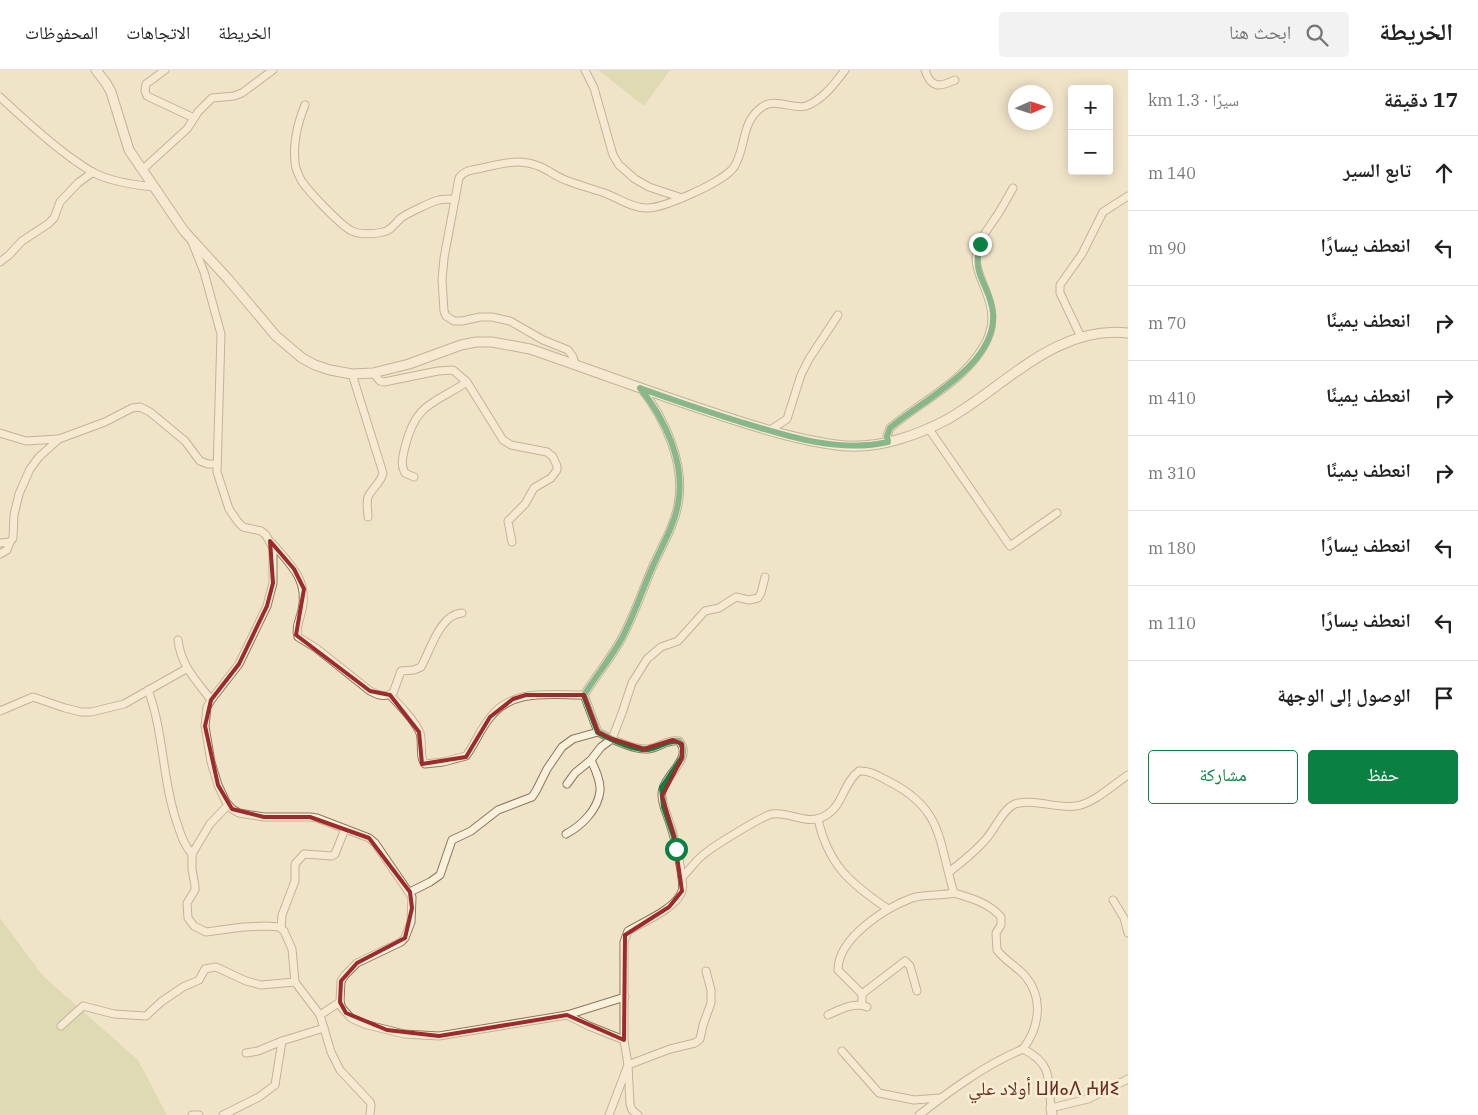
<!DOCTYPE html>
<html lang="ar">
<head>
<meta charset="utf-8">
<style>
  body { margin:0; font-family:"IBM Plex Serif","Noto Naskh Arabic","Noto Sans Tifinagh",serif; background:#f2f2f2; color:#222; direction:rtl }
  .controls { position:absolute; right:15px; top:15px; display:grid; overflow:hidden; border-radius:5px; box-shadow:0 2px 12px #0003 }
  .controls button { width:45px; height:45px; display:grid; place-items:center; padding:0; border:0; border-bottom:1px solid #e0e0e0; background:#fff; color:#222; font:25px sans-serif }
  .compass { position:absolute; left:1008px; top:15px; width:45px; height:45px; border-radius:50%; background:#fff; box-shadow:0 2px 12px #0003; rotate:87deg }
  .stop { position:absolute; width:15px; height:15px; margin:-11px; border:4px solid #0b8043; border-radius:50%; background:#fff }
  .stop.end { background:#0b8043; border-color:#fff; box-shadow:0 1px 5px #0008 }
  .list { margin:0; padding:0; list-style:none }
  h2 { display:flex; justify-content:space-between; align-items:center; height:65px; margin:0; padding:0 20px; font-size:21px }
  h2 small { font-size:16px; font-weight:400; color:#767676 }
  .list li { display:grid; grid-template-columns:32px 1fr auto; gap:15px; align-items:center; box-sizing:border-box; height:75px; padding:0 20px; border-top:1px solid #e0e0e0 }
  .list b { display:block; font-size:19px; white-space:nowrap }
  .list em { font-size:16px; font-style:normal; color:#767676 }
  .actions { display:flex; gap:10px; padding:15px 20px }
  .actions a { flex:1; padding:11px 0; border:1px solid #0b8043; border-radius:5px; text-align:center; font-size:18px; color:#0b8043 }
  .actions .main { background:#0b8043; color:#fff }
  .icon { flex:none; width:28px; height:28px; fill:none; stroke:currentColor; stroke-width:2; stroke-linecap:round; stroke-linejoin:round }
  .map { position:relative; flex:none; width:1128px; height:1045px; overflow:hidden; direction:ltr }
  header { display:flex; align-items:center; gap:30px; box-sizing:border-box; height:70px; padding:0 25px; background:#fff; border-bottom:1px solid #e0e0e0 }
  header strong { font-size:24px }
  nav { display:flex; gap:28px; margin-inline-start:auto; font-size:18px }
  .search { width:350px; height:45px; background:#f2f2f2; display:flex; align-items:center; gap:12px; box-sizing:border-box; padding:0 18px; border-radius:5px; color:#767676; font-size:19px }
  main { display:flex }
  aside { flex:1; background:#fff }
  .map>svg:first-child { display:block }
  .green { fill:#c9cf9b }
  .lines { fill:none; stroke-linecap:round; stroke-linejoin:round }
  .minor-casing { stroke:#8d765c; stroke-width:9 }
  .tertiary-casing { stroke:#8d765c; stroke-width:11 }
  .minor { stroke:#faf1dc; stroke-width:7 }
  .tertiary { stroke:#faf1dc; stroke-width:9 }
  .route { stroke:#0b8043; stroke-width:6 }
  .marked { fill:none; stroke:#9e2a2b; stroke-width:4; stroke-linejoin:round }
  .labels { text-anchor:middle; stroke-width:5; stroke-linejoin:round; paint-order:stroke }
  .quarter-label { font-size:19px; fill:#6b2e1e; stroke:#f7eed8 }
</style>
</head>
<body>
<header>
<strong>الخريطة</strong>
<div class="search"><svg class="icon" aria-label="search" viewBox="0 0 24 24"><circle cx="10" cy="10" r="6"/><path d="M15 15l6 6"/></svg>ابحث هنا</div>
<nav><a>الخريطة</a><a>الاتجاهات</a><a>المحفوظات</a></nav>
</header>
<main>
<aside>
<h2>17 دقيقة<small>سيرًا · 1.3 km</small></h2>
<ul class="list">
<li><svg class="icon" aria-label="ahead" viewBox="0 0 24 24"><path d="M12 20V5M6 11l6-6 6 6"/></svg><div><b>تابع السير</b></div><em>140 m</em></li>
<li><svg class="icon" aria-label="left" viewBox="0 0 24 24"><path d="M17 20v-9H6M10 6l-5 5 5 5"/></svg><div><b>انعطف يسارًا</b></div><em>90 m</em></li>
<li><svg class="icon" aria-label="right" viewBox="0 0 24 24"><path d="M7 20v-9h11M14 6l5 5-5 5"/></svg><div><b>انعطف يمينًا</b></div><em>70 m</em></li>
<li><svg class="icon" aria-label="right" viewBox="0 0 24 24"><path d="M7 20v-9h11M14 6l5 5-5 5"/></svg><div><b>انعطف يمينًا</b></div><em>410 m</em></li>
<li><svg class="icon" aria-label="right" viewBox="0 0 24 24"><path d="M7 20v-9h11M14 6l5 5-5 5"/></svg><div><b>انعطف يمينًا</b></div><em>310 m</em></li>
<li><svg class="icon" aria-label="left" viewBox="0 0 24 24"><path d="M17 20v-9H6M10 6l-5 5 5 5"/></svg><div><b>انعطف يسارًا</b></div><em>180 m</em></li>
<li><svg class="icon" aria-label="left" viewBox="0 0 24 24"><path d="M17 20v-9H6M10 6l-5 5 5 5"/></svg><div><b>انعطف يسارًا</b></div><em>110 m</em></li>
<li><svg class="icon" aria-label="arrive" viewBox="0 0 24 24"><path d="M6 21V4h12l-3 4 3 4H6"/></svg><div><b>الوصول إلى الوجهة</b></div></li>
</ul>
<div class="actions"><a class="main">حفظ</a><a>مشاركة</a></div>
</aside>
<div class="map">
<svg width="1128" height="1045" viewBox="0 0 1128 1045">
  <rect width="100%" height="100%" fill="#f0e4c8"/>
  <!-- green -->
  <g class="green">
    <path d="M598,0H670L644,36Z"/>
    <path d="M0,848L43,906L138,990L167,1045H0Z"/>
  </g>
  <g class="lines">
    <!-- minor casing -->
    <g class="minor-casing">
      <g id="minor">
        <path d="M165,0L146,14L145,21L147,26L194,48"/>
        <path d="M585,0L594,18L613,85L619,95L635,109L649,117L682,128"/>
        <path d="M925,0C931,19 940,17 955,10"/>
        <path d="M0,27C24,49 47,71 74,90C80,94 87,99 94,103C112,112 134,115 154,117"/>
        <path d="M305,35C298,52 293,73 295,92C295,98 298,104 301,110C308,121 341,156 352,161C360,165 375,164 383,162C391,161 395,153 401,148C408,143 431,132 439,130C444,129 450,129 455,129"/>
        <path d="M142,100L187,59L198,42L212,28L234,26L242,23L273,0"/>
        <path d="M192,172L204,202L221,264L217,402L229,439L238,452L243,457L261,461L266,465L273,478V513L267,536L239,594L211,630L207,637L205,656L211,692L218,715L226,732L232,739L239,743L264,747H310L317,748L369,768L375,773L412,827L411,852L405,868L401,872L357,893L345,905L341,911L340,932L342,938L351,948L364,954L404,964L439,966L567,945L625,927"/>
        <path d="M0,192L9,185L22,171L48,154L54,148L60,132L78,113L93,102"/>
        <path d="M1081,267L1060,223V215L1082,184L1103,142L1128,126"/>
        <path d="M575,294L573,287L568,280L543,270L510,251L492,247H480L462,251H454L446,246L444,241L442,210L444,188L459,108C464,100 473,100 482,98C503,93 520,88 541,97C550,101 558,108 568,111C581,116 594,119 607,124C620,129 632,138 646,138C663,139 725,111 734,97C747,77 740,53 762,37C775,27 792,40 806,36C823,30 835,13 845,0"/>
        <path d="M373,303L380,311L384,312L438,301L453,300L467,312L503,370L511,375L547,382L553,387L557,396V400L551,408L534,418L525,434L508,451L512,472"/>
        <path d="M352,304L383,403C381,413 372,418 368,427C366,433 368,441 368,447"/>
        <path d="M929,359L1010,476L1057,443"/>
        <path d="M769,361L787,349L801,305L809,289L838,245"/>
        <path d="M0,363L26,371L58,369"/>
        <path d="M888,372L887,366L890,358C921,331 959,315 982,279C997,256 993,237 983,214C980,206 976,198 976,188C977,171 989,158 998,144C1003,136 1008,127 1013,118"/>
        <path d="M414,407L405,403C400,394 403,386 405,377C416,332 434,334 467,312"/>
        <path d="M0,473L10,472L13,468L14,445L19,424L30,399L39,387L59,369L105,352L132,338L140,337L150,342L185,371L200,391L208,394H217"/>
        <path d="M272,473C290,494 309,510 302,540C300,549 295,558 298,567L316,578L370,621C378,625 385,628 393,623L401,601L414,600L421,597C430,581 440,544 462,543"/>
        <path d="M0,484L7,480L10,472"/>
        <path d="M178,570C181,596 196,610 211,630"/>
        <path d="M148,620C164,662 162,710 177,753C181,765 184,775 192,784"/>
        <path d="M390,625C400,636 414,649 420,663C423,673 419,687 425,694L443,692L466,686C475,674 480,660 489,649C511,618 550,625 584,625"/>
        <path d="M584,625L598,662C611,669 634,680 648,679C659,678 667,669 679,671C695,689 661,706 662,725C662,735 667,744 670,754C674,765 685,811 682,821C677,838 643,852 628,861L624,872V970L628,995L630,1034L632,1040L638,1045"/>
        <path d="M584,625C596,606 611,588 622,568C634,545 642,522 652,498C661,477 674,457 678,435C686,394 665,349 641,318"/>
        <path d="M0,641L33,627L65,638L81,642H91L124,634L186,599"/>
        <path d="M567,714L575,703L591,690L601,677L612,669L622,643L632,613L647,589L661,577L678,571L705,541L719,538L736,527L749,530L758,528L761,523L765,507"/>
        <path d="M228,735L210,754L192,784V799L195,816V820L187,833L188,848L194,856L206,862L243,857L267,856L279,857L284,861L292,879L295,912L320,945L331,982L340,1000L370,1032L371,1035L370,1045"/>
        <path d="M818,749C828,795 851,814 888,839"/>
        <path d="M566,764C581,756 598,740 600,721C601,711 595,699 591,690"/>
        <path d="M949,802C962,792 975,782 986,769C995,759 1003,739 1015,734C1032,728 1058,739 1076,736C1093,734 1114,714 1128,705"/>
        <path d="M682,807C690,800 695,791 703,785C712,777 762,746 772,744C792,741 807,758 828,744C843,734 844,712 859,701C869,700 879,706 888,711C944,739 938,771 954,823C971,828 989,833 1001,847V855L996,863L997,880C1005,891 1018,897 1026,907C1044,929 1039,958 1023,979"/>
        <path d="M410,822L430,812L440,805L452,770L471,761L498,740L532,727L536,721L547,699L562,677L573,669L598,662"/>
        <path d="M1113,830L1124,848L1128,863"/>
        <path d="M281,858L282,845L295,811V794L304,784L332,786L335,784L345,759"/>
        <path d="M862,924L905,891L910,896L917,921"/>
        <path d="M862,934V924L838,900C838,868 885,838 912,828C925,824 940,826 954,823"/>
        <path d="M320,945L340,932"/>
        <path d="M567,945L589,956L624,970"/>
        <path d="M828,945C841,939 854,932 867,937"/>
        <path d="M61,956L83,936L114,944L146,946L161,932L183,917L199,910L205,899L216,897L246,911L261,915L295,912"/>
        <path d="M842,981L879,1023L914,1030L940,1028"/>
        <path d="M246,983L258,981L282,971L324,958"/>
        <path d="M192,1045H199"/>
        <path d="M223,1045L259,1027L275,1015L282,971"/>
        <path d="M609,1045L628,995L670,979L695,973L700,969L703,955L711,933V920L706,901"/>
        <path d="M919,1045C951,1020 985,995 1023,979C1053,994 1048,1009 1051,1038L1088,1029L1128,1009"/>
      </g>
    </g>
    <!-- tertiary casing -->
    <g class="tertiary-casing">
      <g id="tertiary">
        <path d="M96,0L106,13L111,22L129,80L184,161L228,209L276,266L302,288L315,295L330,300L352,304L373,303L409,294L461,275L476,272H492L530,279C594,301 658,325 723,346C760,358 798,370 836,375C857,378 880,375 900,369C917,364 933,357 948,349C1006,316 1055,255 1128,263"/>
        <path d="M1051,1038L1052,1045"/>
      </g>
    </g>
    <!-- minor -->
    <use href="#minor" class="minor"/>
    <!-- tertiary -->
    <use href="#tertiary" class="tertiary"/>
  </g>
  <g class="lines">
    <!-- route -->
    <path class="route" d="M676,779L674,766L664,737L662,718L682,688C684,681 684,676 679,671C667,669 659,678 648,679C634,680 611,669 598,662L584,625C596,606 611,588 622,568C634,545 642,521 652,498C661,477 674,457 678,434C686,393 665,349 640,318C670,329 700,339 731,349C780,364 836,384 888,372L887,366L890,358C922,330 997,295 993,243C990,214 971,207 980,174"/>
  </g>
  <!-- marked area -->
  <path d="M0 0H1128V1045H0ZM270,471L294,499L304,519L296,565L370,621L390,625L419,662L422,694L466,687L490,647L513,629L526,625H584L598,662L612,669L644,679L673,670L682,674V688L662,726L674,766L682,821L669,837L625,865L624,970L567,945L439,966L387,960L346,943L340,932L341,911L357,893L405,868L412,838L410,822L369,768L310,747H264L232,739L218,715L205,656L211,630L239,594L267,536L273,513Z" fill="#f0e4c8" fill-opacity=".55" fill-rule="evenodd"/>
  <path class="marked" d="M270,471L294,499L304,519L296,565L370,621L390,625L419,662L422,694L466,687L490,647L513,629L526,625H584L598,662L612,669L644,679L673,670L682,674V688L662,726L674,766L682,821L669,837L625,865L624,970L567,945L439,966L387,960L346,943L340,932L341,911L357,893L405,868L412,838L410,822L369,768L310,747H264L232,739L218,715L205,656L211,630L239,594L267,536L273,513Z"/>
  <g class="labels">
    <!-- quarter labels -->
    <g class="quarter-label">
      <text x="1044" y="1025">أولاد علي ⵡⵍⴰⴷ ⵄⵍⵉ</text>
    </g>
  </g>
</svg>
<div class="controls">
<button>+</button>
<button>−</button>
</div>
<svg class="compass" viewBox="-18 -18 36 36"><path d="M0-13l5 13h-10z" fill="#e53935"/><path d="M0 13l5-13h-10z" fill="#767676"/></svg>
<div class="stop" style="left:676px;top:779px"></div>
<div class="stop end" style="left:980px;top:174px"></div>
</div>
</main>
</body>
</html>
